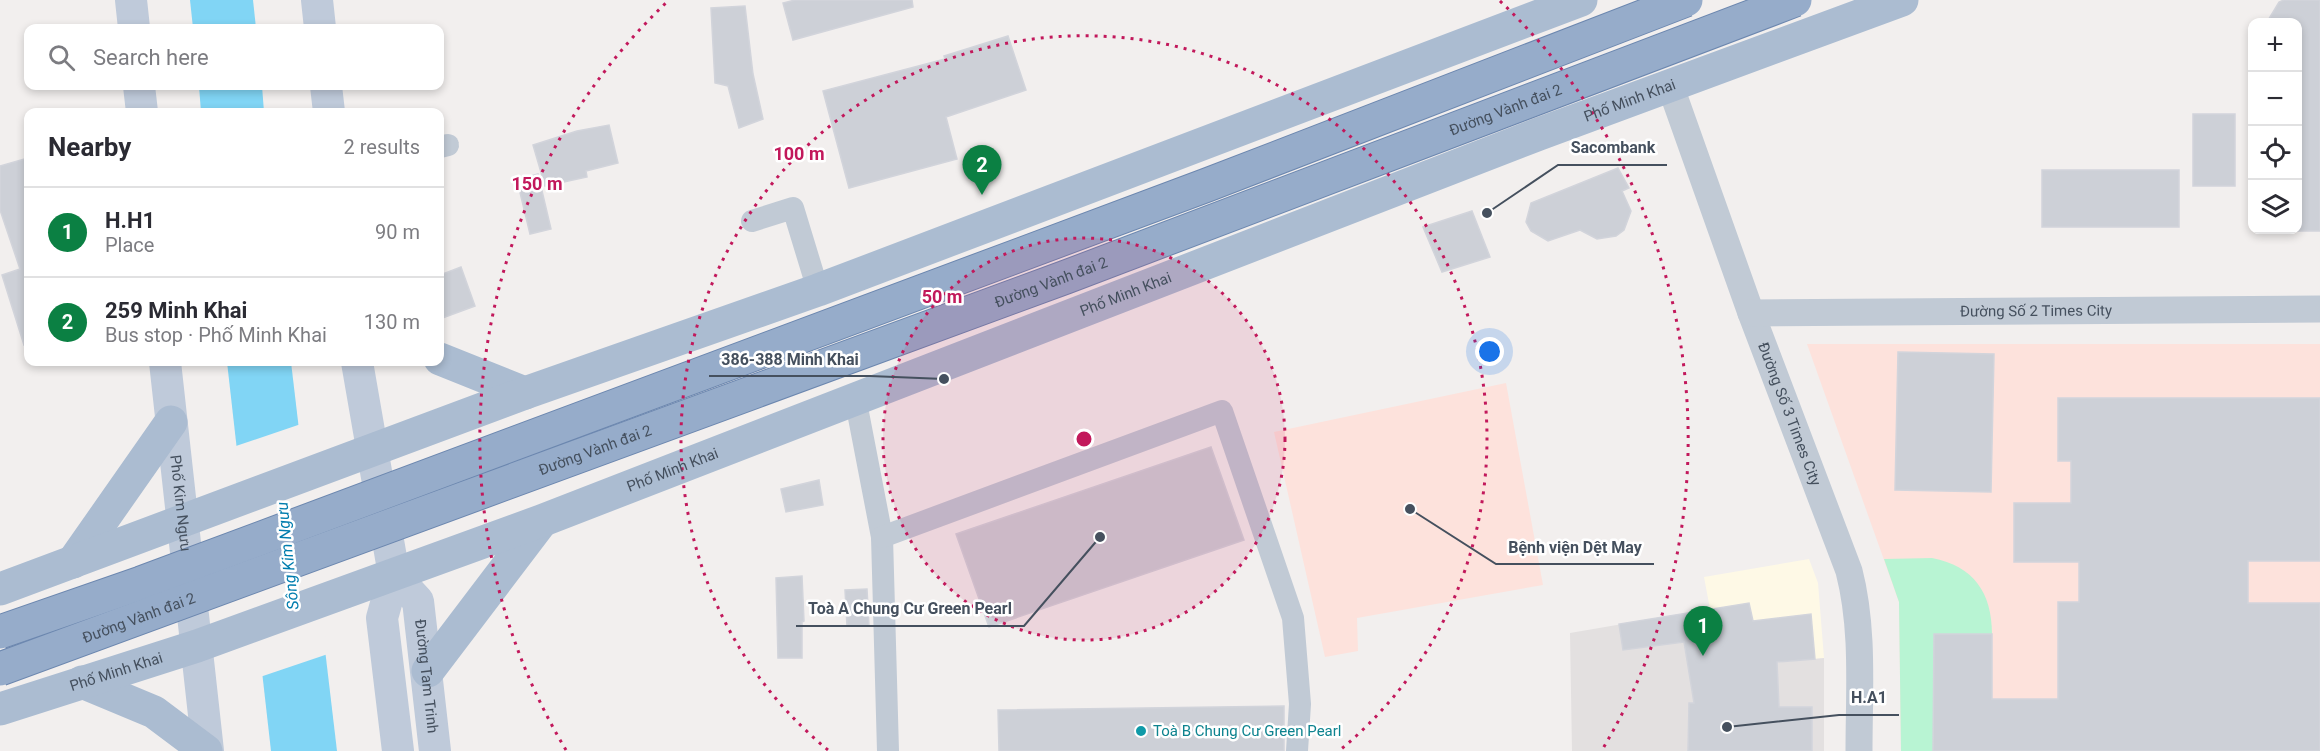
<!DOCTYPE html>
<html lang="en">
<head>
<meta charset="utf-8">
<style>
  body { margin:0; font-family:Roboto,sans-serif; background:#f7f7f7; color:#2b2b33 }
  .controls { position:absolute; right:18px; top:18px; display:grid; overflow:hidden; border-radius:12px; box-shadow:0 3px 9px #0003 }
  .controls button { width:54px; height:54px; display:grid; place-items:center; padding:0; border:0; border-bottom:2px solid #e1e1e2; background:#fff; color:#2b2b33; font:30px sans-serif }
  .you { position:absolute; left:1490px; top:352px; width:21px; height:21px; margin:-15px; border:4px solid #fff; border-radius:50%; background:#1a73e8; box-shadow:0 0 0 9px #1a73e833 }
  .badge { display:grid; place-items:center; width:39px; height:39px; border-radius:50%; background:#0b8043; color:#fff; font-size:20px; font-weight:700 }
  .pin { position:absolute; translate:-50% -50px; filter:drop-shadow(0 2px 3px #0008) }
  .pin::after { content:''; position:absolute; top:32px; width:21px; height:18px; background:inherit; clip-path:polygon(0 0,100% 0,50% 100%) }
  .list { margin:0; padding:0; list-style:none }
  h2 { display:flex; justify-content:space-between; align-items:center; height:78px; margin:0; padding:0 24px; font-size:26px }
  h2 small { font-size:20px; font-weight:400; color:#7c7c81 }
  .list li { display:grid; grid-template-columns:39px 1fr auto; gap:18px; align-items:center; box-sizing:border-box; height:90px; padding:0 24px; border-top:2px solid #e1e1e2 }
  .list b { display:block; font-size:22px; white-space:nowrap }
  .list p { margin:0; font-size:20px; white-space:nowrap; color:#7c7c81 }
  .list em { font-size:20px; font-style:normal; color:#7c7c81 }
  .icon { flex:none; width:33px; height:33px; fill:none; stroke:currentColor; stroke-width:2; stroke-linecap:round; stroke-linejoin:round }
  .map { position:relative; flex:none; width:2320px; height:751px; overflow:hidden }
  .search { position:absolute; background:#fff; box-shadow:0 3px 9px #0003; left:24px; top:24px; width:420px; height:66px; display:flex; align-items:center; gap:15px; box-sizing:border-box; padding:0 21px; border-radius:12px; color:#7c7c81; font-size:22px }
  .panel { position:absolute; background:#fff; box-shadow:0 3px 9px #0003; left:24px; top:108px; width:420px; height:258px; border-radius:12px }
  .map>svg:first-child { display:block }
  .commercial { fill:#fef9e6 }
  .education { fill:#e3e0e0 }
  .medical { fill:#fde2dc }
  .green { fill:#b8f4d3 }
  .water { fill:#81d5f5 }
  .pier { fill:#f2efee }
  .building { fill:#cdd0d7; stroke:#d2d4db; stroke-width:1.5 }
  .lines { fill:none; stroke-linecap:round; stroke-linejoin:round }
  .minor { stroke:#c1cad5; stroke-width:22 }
  .tertiary { stroke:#c1cad5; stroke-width:27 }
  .secondary { stroke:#bfcada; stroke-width:32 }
  .primary { stroke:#abbcd1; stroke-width:33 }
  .trunk-bridge-casing { stroke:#6c87af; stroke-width:35; stroke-linecap:butt }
  .trunk-bridge { stroke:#96acca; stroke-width:33 }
  .ring { fill:none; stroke:#c2185b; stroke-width:3; stroke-dasharray:3 6 }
  .culture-dot { fill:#0f9aa8; stroke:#fff; stroke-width:2 }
  .labels { text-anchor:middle; stroke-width:5; stroke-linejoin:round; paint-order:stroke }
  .street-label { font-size:15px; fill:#45505e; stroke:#fff }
  .culture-label { font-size:15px; fill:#0d838f; stroke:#fff; text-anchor:start }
  .water-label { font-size:16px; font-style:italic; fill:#017dae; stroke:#fff }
  .centre { fill:#c2185b; stroke:#fff; stroke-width:3 }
  .ring-label { font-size:18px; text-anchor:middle; font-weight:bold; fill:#c2185b; stroke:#fff; stroke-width:5; stroke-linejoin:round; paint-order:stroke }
  .leader { fill:none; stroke:#45505e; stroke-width:2 }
  .callout-dot { fill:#45505e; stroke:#fff; stroke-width:2 }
  .callout-label { font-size:16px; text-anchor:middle; font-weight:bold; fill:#45505e; stroke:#fff; stroke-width:5; stroke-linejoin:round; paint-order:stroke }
</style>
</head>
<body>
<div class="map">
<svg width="2320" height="751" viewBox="0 0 2320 751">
  <rect width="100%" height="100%" fill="#f2efee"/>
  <!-- commercial -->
  <path class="commercial" d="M1809,559L1818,583L1824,658L1721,668L1704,577Z"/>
  <!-- education -->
  <path class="education" d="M1710,609L1721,668L1824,658V751H1572L1570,633Z"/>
  <!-- medical -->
  <g class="medical">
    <path d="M1807,344H2320V751H1901L1899,602Z"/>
    <path d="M1506,383L1543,585L1357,618L1358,651L1325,657L1274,432Z"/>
  </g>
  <!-- green -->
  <path class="green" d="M1932,558C1974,566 1992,593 1992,634H1934L1933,751H1901L1899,602L1884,559Z"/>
  <!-- water -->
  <g class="water">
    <path d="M190,0H253L256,28H193Z"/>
    <path d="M199,86H262L264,112H201Z"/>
    <path d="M227,362H291L337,751H271Z"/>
  </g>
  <!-- pier -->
  <path class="pier" d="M301,424L328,654L260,677L233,447Z"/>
  <!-- building -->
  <g class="building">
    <path d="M795,0H912L913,7L793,40L783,3Z"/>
    <path d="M2284,0H2320V231H2298V22H2267L2279,2Z"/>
    <path d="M745,6L753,74L763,119L739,128L728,86L715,83L711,8Z"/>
    <path d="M1008,36L1026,90L946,117L957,159L849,188L823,91L945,59L944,56Z"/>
    <rect x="2193" y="114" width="42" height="72"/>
    <path d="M609,125L618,163L586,171L587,177L545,186L533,145L577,131Z"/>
    <path d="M28,158V344L24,345L2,275L20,269L0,210V166Z"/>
    <path d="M1618,168L1629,188L1622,191L1631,211L1624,230L1616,236L1597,239L1580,230L1548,241L1531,231L1526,222L1531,203Z"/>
    <rect x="2042" y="170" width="137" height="57"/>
    <path d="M538,174L551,229L530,234L517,180Z"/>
    <path d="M1472,211L1490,257L1442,272L1423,227Z"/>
    <path d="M461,267L475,306L440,319V275Z"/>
    <path d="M1898,352L1994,354L1991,492L1895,490Z"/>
    <path d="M2058,398H2320V561H2248V603H2320V751H1933L1934,634H1992V699H2058V602H2079V562H2014V503H2071V461H2058Z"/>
    <path d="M1211,447L1244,540L989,627L956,534Z"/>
    <path d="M819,480L823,505L786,512L781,489Z"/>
    <path d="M802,576L804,621L802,622V658H778L776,578Z"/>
    <path d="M867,589L869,626H847L845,590Z"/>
    <path d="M1749,603L1753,621L1811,614L1815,659L1777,662L1779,707H1812V751H1688L1689,703H1694L1684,642L1623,650L1619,624Z"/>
    <path d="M1284,706V751H999L998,710Z"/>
  </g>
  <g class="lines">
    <!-- minor -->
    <g class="minor">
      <path d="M440,147L448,145"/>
      <path d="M752,221L793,208L818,290"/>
      <path d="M855,397L882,537L888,751"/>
      <path d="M882,537L1222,411L1293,618L1300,704L1297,751"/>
    </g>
    <!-- tertiary -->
    <g class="tertiary">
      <path id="s1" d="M1670,85L1751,313L1849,571C1864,629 1859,691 1859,751"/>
      <path id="s2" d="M1751,313L2320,309"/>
    </g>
    <!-- secondary -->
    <g class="secondary">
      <path d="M131,0L134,28"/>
      <path d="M317,0L320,28"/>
      <path d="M139,86L142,112"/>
      <path d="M326,86L329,112"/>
      <path id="s3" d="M165,362L208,751"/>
      <path d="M357,362L394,575L382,618L398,751"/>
      <path id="s4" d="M394,575L418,601L435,751"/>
    </g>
    <!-- primary -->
    <g class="primary">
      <path d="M440,359L525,393"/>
      <path d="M73,562L171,422"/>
      <path d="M0,589L525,393L818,290L1581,0"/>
      <path d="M428,671L541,522"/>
      <path d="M82,682L154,712L206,751"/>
      <path id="s5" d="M0,709L197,646L541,521L1539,134L1902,0"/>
    </g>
    <!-- trunk-bridge casing -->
    <g class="trunk-bridge-casing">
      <g id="trunk-bridge">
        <path d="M0,632L141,583L1207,185L1686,0"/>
        <path id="s6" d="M0,669L1066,277L1795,0"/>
      </g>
    </g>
    <!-- trunk-bridge -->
    <use href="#trunk-bridge" class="trunk-bridge"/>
  </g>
  <!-- distance rings -->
  <circle cx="1084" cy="439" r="201" fill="#c2185b" fill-opacity=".12"/>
  <g class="ring">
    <circle cx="1084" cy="439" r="201"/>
    <path d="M828 750A403 403 0 1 1 1340 750"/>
    <path d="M566 750A604 604 0 0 1 668 1M1500 1A604 604 0 0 1 1602 750"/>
  </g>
  <!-- markers -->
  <circle class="culture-dot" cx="1141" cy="731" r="6"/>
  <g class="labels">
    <!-- street labels -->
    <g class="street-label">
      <text dy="5" stroke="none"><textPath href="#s5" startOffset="1740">Phố Minh Khai</textPath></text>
      <text dy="5" stroke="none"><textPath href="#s6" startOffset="1606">Đường Vành đai 2</textPath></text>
      <text dy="5" stroke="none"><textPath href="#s6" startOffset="1120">Đường Vành đai 2</textPath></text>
      <text dy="5" stroke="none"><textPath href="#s5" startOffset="1200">Phố Minh Khai</textPath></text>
      <text dy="5" stroke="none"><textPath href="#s2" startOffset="285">Đường Số 2 Times City</textPath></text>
      <text dy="5" stroke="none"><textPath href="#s1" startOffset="350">Đường Số 3 Times City</textPath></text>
      <text dy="5" stroke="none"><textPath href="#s6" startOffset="634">Đường Vành đai 2</textPath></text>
      <text dy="5" stroke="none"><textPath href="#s5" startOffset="714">Phố Minh Khai</textPath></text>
      <text dy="5" stroke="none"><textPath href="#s3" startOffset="142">Phố Kim Ngưu</textPath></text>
      <text dy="5" stroke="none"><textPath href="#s6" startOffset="148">Đường Vành đai 2</textPath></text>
      <text dy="5" stroke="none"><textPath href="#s5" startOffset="122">Phố Minh Khai</textPath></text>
      <text dy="5" stroke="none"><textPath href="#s4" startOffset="111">Đường Tam Trinh</textPath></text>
    </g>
    <!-- culture labels -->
    <g class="culture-label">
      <text x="1153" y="736">Toà B Chung Cư Green Pearl</text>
    </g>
    <!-- water labels -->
    <g class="water-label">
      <text transform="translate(287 556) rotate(-96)" y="6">Sông Kim Ngưu</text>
    </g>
  </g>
  <circle cx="1084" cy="439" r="9" class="centre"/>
  <g class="ring-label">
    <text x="799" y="160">100 m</text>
    <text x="537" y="190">150 m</text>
    <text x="942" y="303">50 m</text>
  </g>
  <!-- callouts -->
  <path class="leader" d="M1487 213L1558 165H1667M944 379L870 376H709M1410 509L1496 564H1654M1100 537L1024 626H796M1727 727L1839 715H1899"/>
  <g class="callout-dot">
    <circle cx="1487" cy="213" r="6"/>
    <circle cx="944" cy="379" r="6"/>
    <circle cx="1410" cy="509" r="6"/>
    <circle cx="1100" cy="537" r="6"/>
    <circle cx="1727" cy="727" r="6"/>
  </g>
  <g class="callout-label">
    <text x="1613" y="153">Sacombank</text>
    <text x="790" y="365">386-388 Minh Khai</text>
    <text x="1575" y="553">Bệnh viện Dệt May</text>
    <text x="910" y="614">Toà A Chung Cư Green Pearl</text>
    <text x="1869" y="703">H.A1</text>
  </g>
</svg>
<div class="controls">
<button>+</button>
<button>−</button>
<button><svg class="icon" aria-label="locate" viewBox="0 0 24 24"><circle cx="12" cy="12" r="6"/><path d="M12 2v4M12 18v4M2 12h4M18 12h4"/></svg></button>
<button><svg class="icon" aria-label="layers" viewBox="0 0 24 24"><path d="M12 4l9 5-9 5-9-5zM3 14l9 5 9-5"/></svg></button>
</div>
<div class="you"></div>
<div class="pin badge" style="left:1703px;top:656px">1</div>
<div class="pin badge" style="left:982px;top:195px">2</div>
<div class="search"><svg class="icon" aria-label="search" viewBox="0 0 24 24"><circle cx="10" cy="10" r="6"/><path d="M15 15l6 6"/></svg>Search here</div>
<section class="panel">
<h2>Nearby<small>2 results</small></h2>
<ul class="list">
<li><span class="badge">1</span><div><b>H.H1</b><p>Place</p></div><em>90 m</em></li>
<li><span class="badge">2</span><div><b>259 Minh Khai</b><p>Bus stop · Phố Minh Khai</p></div><em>130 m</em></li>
</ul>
</section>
</div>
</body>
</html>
